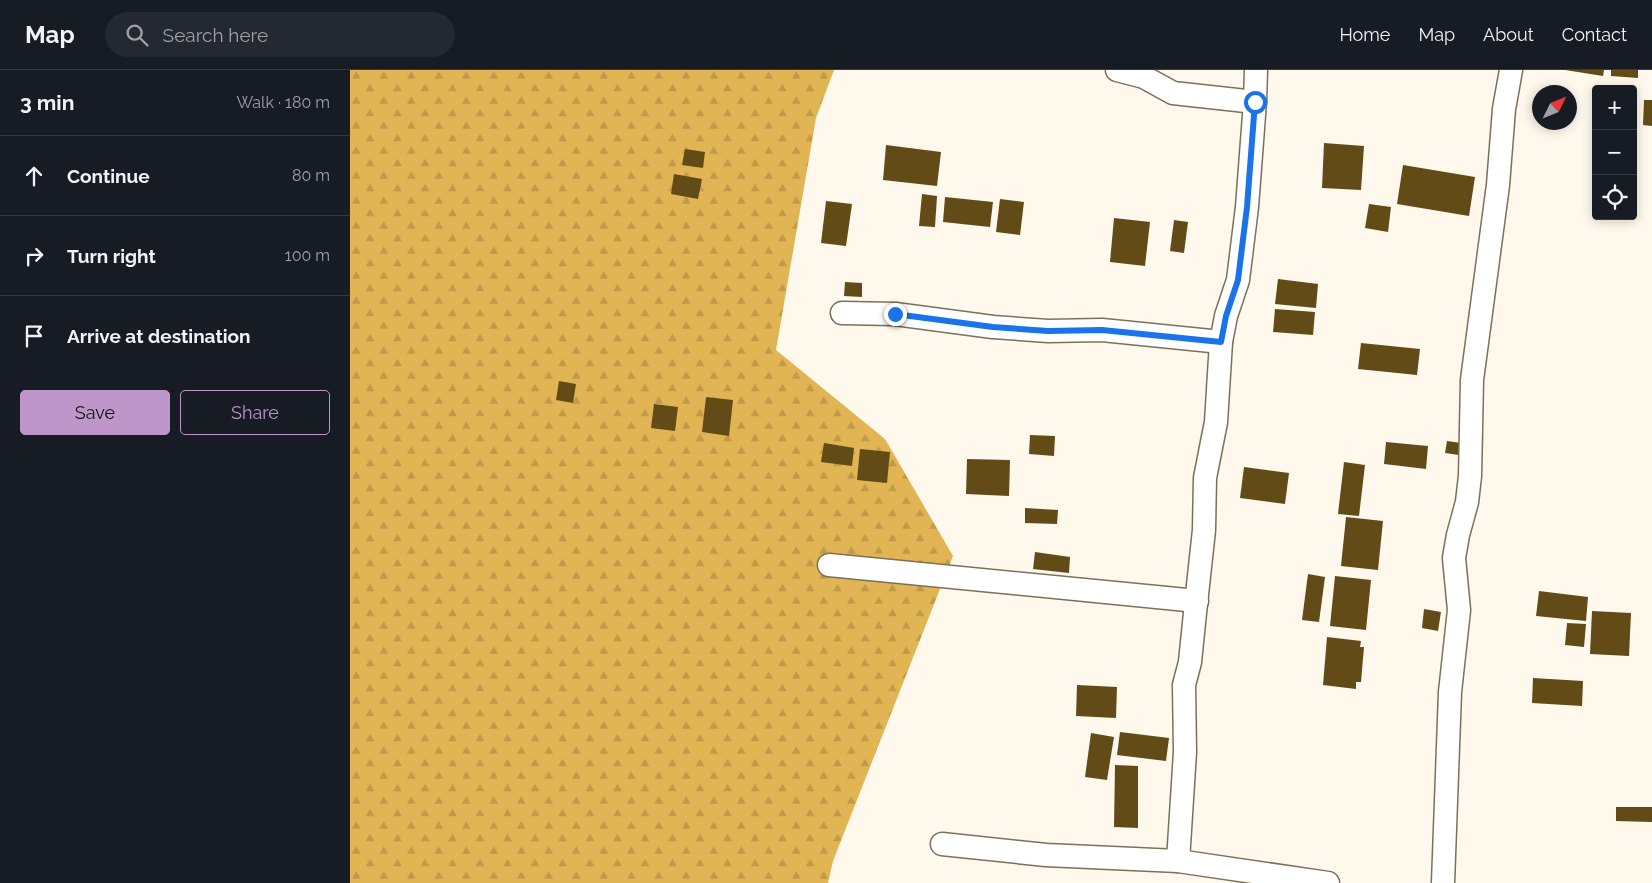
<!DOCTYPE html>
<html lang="en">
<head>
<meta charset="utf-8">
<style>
  body { margin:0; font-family:Raleway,sans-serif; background:#242831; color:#f1f3f6 }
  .controls { position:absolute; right:15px; top:15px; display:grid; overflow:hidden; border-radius:5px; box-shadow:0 2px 12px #0003 }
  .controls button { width:45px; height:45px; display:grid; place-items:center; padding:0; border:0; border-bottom:1px solid #363941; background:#171b24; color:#f1f3f6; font:25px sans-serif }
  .compass { position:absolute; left:1182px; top:15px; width:45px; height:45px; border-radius:50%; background:#171b24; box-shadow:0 2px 12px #0003; rotate:47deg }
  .stop { position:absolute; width:15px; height:15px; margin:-11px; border:4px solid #1a73e8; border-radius:50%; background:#fff }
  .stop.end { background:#1a73e8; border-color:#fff; box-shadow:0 1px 5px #0008 }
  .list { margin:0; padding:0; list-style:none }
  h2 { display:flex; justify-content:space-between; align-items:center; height:65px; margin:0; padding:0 20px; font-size:21px }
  h2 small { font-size:16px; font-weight:400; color:#9ea1a6 }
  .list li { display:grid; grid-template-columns:32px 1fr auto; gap:15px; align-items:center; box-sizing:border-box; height:80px; padding:0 20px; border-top:1px solid #363941 }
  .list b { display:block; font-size:19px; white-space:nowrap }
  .list em { font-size:16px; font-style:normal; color:#9ea1a6 }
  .actions { display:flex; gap:10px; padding:15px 20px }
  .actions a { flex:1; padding:11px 0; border:1px solid #be96c9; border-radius:5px; text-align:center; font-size:18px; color:#be96c9 }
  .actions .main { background:#be96c9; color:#111 }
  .icon { flex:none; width:28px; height:28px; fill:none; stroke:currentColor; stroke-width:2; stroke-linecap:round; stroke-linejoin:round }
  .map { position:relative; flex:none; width:1302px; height:813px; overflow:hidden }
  header { display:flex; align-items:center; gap:30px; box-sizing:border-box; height:70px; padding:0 25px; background:#171b24; border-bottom:1px solid #363941 }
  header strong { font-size:24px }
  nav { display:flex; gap:28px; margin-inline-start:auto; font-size:18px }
  .search { width:350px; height:45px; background:#242831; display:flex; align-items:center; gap:12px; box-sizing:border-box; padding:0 18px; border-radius:28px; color:#9ea1a6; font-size:19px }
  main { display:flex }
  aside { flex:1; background:#171b24 }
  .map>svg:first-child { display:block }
  .forest { fill:url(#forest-firs) }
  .building { fill:#624b17 }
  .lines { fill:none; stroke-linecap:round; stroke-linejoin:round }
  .minor-casing { stroke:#7c7057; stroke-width:25 }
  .minor { stroke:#fff; stroke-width:22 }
  .route { stroke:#1a73e8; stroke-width:6 }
</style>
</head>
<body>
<header>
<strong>Map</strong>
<div class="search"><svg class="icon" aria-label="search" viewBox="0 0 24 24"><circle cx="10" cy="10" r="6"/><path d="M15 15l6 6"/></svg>Search here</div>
<nav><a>Home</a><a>Map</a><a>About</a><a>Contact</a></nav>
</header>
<main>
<aside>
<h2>3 min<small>Walk · 180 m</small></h2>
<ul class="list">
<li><svg class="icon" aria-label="ahead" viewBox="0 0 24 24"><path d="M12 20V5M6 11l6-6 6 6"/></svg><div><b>Continue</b></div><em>80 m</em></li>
<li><svg class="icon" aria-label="right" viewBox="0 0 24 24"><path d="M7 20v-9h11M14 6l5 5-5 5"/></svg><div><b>Turn right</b></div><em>100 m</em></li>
<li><svg class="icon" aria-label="arrive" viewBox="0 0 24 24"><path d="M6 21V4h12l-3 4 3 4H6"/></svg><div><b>Arrive at destination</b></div></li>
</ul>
<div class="actions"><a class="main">Save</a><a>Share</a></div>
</aside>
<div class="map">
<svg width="1302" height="813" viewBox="0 0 1302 813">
  <defs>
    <pattern id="forest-firs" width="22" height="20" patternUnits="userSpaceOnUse" patternTransform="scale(1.25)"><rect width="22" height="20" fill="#e1b454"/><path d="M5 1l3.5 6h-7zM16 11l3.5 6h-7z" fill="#c19a48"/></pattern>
  </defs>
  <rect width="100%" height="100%" fill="#fef8ed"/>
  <!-- forest -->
  <path class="forest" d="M0,0H484L466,48L426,280L535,369L603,486L483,791L478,813H0Z"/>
  <!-- building -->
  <g class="building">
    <path d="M1215,0H1254L1253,6Z"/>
    <path d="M1261,0H1288V8L1261,6Z"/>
    <path d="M1294,30H1302V56L1293,55Z"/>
    <path d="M974,73L1014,76L1011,120L972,118Z"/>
    <path d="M536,75L591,82L587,116L533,110Z"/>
    <path d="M335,79L355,82L353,98L332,95Z"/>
    <path d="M1053,95L1125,107L1119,146L1047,134Z"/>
    <path d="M324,104L352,109L348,129L321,124Z"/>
    <path d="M572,124L587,126L585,157L569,156Z"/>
    <path d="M595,127L643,132L640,157L593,152Z"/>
    <path d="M650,129L674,132L670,165L646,162Z"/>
    <path d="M476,131L502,134L496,176L471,173Z"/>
    <path d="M1019,134L1041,137L1038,162L1015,158Z"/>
    <path d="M764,148L800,152L795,196L760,192Z"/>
    <path d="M824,150L838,152L834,183L820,181Z"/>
    <path d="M928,209L968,214L966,238L925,234Z"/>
    <path d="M495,212L512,213V227L494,226Z"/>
    <path d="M925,239L965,242L963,265L923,262Z"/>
    <path d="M1011,273L1070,279L1067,305L1008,299Z"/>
    <path d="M209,311L226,314L223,333L206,330Z"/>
    <path d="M356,327L383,330L379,366L352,362Z"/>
    <path d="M304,334L328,337L325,361L301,358Z"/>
    <path d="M680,365L705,366L704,386L679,384Z"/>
    <path d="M1097,371L1111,373L1109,385L1095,383Z"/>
    <path d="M1036,372L1078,376L1076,399L1034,394Z"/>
    <path d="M474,373L504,378L502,396L471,392Z"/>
    <path d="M510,379L540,382L537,413L507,410Z"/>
    <path d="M617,389L660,390L659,426L616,424Z"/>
    <path d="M994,392L1015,395L1009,446L988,444Z"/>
    <path d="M894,397L939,403L935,434L890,428Z"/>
    <path d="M675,438L708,440L707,454L675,453Z"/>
    <path d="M996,447L1033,451L1028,500L991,496Z"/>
    <path d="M685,482L720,487L719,503L683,499Z"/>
    <path d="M958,504L975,507L969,552L952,550Z"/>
    <path d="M985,506L1021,510L1016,560L980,556Z"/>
    <path d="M1189,521L1238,527L1236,551L1186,546Z"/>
    <path d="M1074,539L1091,542L1088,561L1072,558Z"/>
    <path d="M1242,541L1281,543L1279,586L1240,584Z"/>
    <path d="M1217,553L1236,554L1234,577L1215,575Z"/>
    <path d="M977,567L1011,571L1010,577H1014L1011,612H1006V619L973,615Z"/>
    <path d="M1183,608L1233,611L1232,636L1182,633Z"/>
    <path d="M727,615L767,617L766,648L726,646Z"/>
    <path d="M770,662L819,668L816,691L767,685Z"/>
    <path d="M741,663L764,667L757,710L735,707Z"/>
    <path d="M765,695L788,696V758L764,757Z"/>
    <path d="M1266,737H1302V752L1266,751Z"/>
  </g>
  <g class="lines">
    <!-- minor casing -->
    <g class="minor-casing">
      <g id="minor">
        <path d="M767,0L794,7L823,23L905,32"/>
        <path d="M492,243L545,244L643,257L698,261L752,260L871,272"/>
        <path d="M479,495L847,531"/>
        <path d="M592,774L696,785L828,791L978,813"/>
        <path d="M828,791L835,682L834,615L840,592L845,543L854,460L855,408L866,352L871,272L876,246L888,210L897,137L905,32L906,0"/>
        <path d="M1093,813L1100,622L1109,540L1104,488L1108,465L1117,432L1120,406L1122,310L1148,115L1154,39L1161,0"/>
      </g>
    </g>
    <!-- minor -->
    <use href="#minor" class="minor"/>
  </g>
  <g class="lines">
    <!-- route -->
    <path class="route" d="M545,244L643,257L698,261L752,260L871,272L876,246L888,210L897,137L905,32"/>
  </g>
</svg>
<div class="controls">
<button>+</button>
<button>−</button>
<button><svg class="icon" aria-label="locate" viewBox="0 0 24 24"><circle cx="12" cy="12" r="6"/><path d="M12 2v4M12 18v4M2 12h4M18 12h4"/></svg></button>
</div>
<svg class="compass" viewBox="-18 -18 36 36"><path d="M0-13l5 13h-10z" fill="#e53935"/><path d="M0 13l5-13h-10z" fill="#9ea1a6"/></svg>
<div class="stop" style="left:905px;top:32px"></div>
<div class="stop end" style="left:545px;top:244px"></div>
</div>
</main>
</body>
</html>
